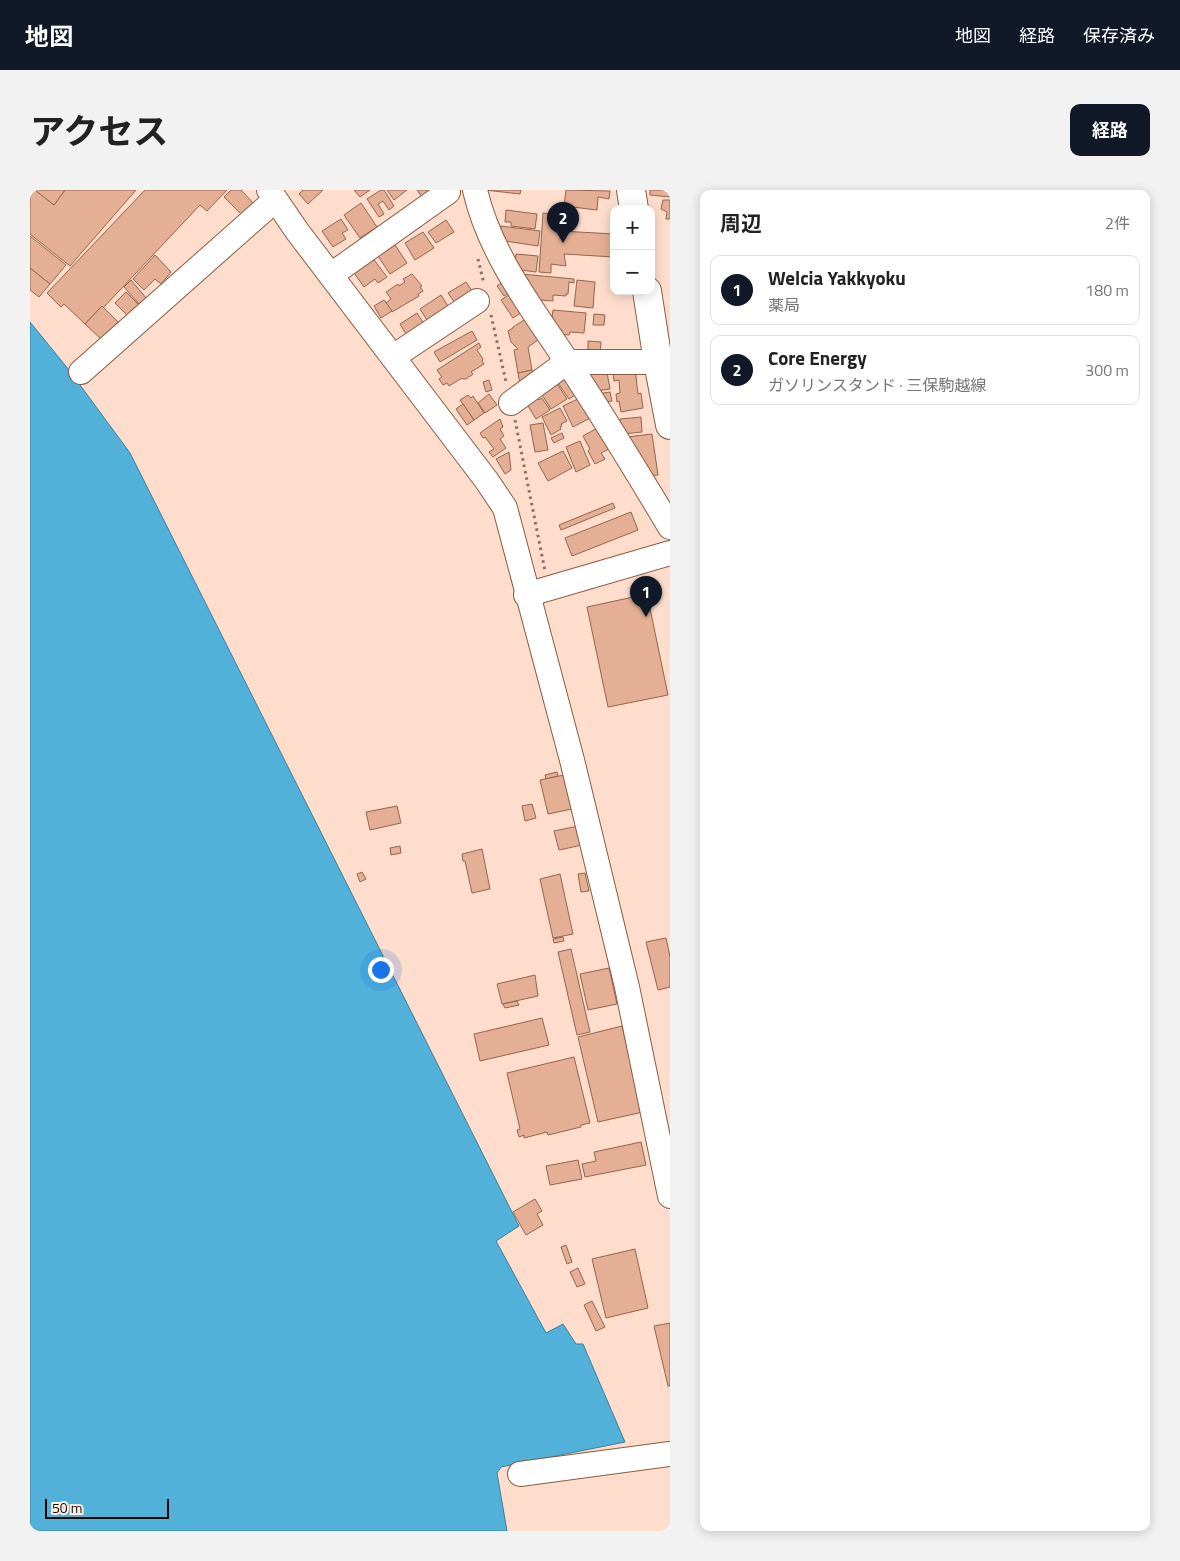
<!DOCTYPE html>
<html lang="ja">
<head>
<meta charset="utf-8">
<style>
  body { margin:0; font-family:"Titillium Web","Noto Sans JP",sans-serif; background:#f2f2f2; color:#222 }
  .controls { position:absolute; right:15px; top:15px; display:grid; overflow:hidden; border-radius:10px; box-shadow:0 2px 12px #0003 }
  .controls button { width:45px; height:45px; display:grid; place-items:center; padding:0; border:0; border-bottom:1px solid #e0e0e0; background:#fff; color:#222; font:25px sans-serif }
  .scale { position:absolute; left:15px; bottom:12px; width:124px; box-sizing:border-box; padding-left:5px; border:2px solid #180701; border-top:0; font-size:14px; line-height:18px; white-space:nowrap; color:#180701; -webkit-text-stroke:4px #fbefea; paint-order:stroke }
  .you { position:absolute; left:350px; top:779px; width:18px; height:18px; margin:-12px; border:4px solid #fff; border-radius:50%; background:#1a73e8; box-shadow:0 0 0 8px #1a73e833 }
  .badge { display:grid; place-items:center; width:32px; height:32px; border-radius:50%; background:#111827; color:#fff; font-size:16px; font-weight:700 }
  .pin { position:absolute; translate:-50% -41px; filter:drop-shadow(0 1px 2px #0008) }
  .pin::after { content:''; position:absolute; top:26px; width:18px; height:15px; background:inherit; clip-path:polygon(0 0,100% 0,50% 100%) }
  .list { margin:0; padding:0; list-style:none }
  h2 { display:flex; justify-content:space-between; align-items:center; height:65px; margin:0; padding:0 20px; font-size:21px }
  h2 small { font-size:16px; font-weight:400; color:#767676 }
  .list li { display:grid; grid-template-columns:32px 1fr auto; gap:15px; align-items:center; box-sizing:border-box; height:70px; margin:0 10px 10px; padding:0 10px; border:1px solid #e0e0e0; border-radius:10px }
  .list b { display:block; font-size:19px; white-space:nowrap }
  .list p { margin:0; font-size:16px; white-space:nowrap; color:#767676 }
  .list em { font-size:16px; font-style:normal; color:#767676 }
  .map { position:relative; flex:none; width:640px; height:1341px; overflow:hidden; border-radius:10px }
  header { display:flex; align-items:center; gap:30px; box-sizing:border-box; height:70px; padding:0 25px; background:#111827; color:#fff }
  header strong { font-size:24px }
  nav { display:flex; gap:28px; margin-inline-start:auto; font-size:18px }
  .intro { display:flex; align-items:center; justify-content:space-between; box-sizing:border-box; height:120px; padding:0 30px }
  h1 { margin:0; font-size:35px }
  .button { padding:12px 22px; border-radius:10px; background:#111827; color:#fff; font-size:18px; font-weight:700 }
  main { display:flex; gap:30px; padding:0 30px }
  aside { flex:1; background:#fff; border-radius:10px; box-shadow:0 2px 12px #0003 }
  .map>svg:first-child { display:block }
  .water { fill:#51b1d9; stroke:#407e98 }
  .building { fill:#e4af94; stroke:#95654c }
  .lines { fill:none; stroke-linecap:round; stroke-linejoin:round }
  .minor-casing { stroke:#8a5b42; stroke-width:26 }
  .major-casing { stroke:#8a5b42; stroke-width:30 }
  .path { stroke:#8a7166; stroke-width:3; stroke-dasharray:2.5 4; stroke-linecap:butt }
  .minor { stroke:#fff; stroke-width:24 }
  .major { stroke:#fff; stroke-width:28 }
</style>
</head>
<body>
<header>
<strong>地図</strong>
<nav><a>地図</a><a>経路</a><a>保存済み</a></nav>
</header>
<div class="intro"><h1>アクセス</h1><a class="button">経路</a></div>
<main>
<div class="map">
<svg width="640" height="1341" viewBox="0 0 640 1341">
  <rect width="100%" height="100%" fill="#feddcc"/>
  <!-- water -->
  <path class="water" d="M0,132L39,180L100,263L489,1036L466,1051L516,1143L533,1134L546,1154H553L595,1252L471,1277L467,1283L477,1341H0Z"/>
  <!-- building -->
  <g class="building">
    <path d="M0,0H5L24,15L35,0H106L40,76L0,44Z"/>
    <path d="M5,0H35L24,15Z"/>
    <path d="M115,0H197L177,21L170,15L73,118L72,116L55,134L34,114L31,117L17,103Z"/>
    <path d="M201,0H211L224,14L212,25L194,7Z"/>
    <path d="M273,0H293L278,14L269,4Z"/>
    <path d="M324,0H340L330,7Z"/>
    <path d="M351,0H354L364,16L359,20L353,11L348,14L354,24L349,27L337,9Z"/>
    <path d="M357,0H377L364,10Z"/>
    <path d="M387,0H399L400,2L392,7Z"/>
    <path d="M455,0H491L490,4Z"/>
    <path d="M536,0L580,1L579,9L568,7L567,20L534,16Z"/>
    <path d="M620,0H640V7L620,5Z"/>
    <path d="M633,10H640V29H636L637,22L631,19Z"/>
    <path d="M331,13L347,37L330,48L314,25Z"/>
    <path d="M476,20L507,24L505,39L481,36V32H475Z"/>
    <path d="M513,23L529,25L537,35L531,41L584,44V67L534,64L536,76L521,74V83L509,82Z"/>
    <path d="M311,29L318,40L312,43L316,49L303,57L292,41Z"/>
    <path d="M416,30L424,42L406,53L398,42Z"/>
    <path d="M471,36L510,41L508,56L475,51V47L470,46Z"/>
    <path d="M393,42L404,58L385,70L375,53Z"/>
    <path d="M0,46L36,75L20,94L0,78Z"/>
    <path d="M365,55L377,73L360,84L348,66Z"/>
    <path d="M486,64L508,66L506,82L484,79Z"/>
    <path d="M125,65L141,82L131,94L125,89L114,100L103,89Z"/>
    <path d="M341,66L357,87L348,93L345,89L334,97L322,80Z"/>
    <path d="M0,78L20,94L9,107L0,100Z"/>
    <path d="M382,84L392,96L390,97L393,101L388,104L389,106L362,122L356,113L361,109L356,102L368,94L369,96L375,92L373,89Z"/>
    <path d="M491,84L544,89V93L539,92L538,104H536V106L523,105V111L498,109Z"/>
    <path d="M477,89L484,99L474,106L467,96Z"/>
    <path d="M101,90L117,109L110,115L94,97Z"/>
    <path d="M547,90L565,92L563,118L544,116Z"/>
    <path d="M436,92L445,105L427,116L418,103Z"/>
    <path d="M96,102L109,115L98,126L85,113Z"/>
    <path d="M483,102L495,120L483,128L471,110Z"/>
    <path d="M411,105L421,121L400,135L390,119Z"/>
    <path d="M354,110L362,121L351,128L344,116Z"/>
    <path d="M72,116L88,132L71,149L55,134Z"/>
    <path d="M523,120L556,123L554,143L540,142L539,145L520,143Z"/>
    <path d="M387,123L396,137L376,144L370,134Z"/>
    <path d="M564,124L575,125L574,135H563Z"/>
    <path d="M499,127L511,145L506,148L508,150L498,157L502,180L488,183L484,160L488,159L481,152L478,141L483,138V137Z"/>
    <path d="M442,141L447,150L410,172L404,162Z"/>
    <path d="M558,151L571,152L570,163H558Z"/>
    <path d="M449,153L451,157L447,160L453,169L452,171L454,174L441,182L443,184L436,189H433L432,188L419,196L417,193L413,195L409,189L412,187L407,180Z"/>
    <path d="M576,177L580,199L560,202L557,181Z"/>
    <path d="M605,178L608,204L611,203L613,218L591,222L589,211L587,212L586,204L590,203L589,190L584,191L583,181Z"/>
    <path d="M502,180L503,185L490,194L488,183Z"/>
    <path d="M540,184L551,201L539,209L528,193Z"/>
    <path d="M459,190L462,200L456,202L453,192Z"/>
    <path d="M526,192L537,209L521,219L509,200Z"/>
    <path d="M580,202L582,211L569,213L567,204Z"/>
    <path d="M459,204L467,215L455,223L448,213Z"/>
    <path d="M505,204L509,210L512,208L520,220L506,229L495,211Z"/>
    <path d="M438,205L441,208L443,206L454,223L444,230L430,210Z"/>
    <path d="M552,207L562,227L543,237L533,216Z"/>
    <path d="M433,214L444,230L437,235L426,219Z"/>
    <path d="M530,218L537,231L531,234L532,236L530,237L531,239L521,245L512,227Z"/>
    <path d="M611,227L612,242L592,244L590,229Z"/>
    <path d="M470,229L473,237L470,239L474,246L470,249L476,258L463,267L459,262L464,259L455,247L453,248L450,243Z"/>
    <path d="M513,233L518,260L505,262L500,235Z"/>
    <path d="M571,236L583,257L571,263L575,269L565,274L558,261L560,259L553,246Z"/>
    <path d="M532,243L534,248L524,253L521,248Z"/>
    <path d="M622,244L628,285L618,286L597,247Z"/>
    <path d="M550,251L560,275L546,282L536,257Z"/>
    <path d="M533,261L542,278L518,291L508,273Z"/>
    <path d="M479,262L481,280L475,284L466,269Z"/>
    <path d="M583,313L585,318L531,340L529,335Z"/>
    <path d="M601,322L608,340L542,366L535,348Z"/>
    <path d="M617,404L638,505L578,517L557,417Z"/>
    <path d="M527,582L528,586L516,589L515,585Z"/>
    <path d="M534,585L542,619L518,624L510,590Z"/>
    <path d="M502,614L506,628L495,631L492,616Z"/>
    <path d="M367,616L371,633L340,640L336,622Z"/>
    <path d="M548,636L552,655L529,660L524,641Z"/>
    <path d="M370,656L371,663L361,665L360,658Z"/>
    <path d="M452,659L460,699L442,703L435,671H433L432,664Z"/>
    <path d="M332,682L336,689L330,692L327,684Z"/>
    <path d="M555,683L559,701L551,702L548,684Z"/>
    <path d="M530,684L543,744L523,748L510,689Z"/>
    <path d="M533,747L534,751L524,753L523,749Z"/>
    <path d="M636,748L640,767V797L628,800L616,752Z"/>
    <path d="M541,759L560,842L547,845L528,762Z"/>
    <path d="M579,778L587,814L558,820L550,784Z"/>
    <path d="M505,785L508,806L472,814L467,794Z"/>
    <path d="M487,811L489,815L475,818L473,814Z"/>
    <path d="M512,828L519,855L450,871L444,844Z"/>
    <path d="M592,836L613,922L568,932L548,847Z"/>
    <path d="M544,867L560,933L551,935V937L518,945L517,942L494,948V945L489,947L487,940L490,939L477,883Z"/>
    <path d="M611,952L616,975L555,987L552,974L566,971L564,962Z"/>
    <path d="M548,970L552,989L520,995L516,976Z"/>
    <path d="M505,1009L512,1021L507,1024L513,1035L496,1045L483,1022Z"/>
    <path d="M536,1055L542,1072L537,1074L531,1057Z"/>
    <path d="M605,1059L618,1118L576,1128L562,1069Z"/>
    <path d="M548,1078L555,1094L547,1097L540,1082Z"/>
    <path d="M562,1111L575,1137L566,1141L554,1115Z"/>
    <path d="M640,1133V1196H638L624,1136Z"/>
  </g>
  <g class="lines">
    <!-- minor casing -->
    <g class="minor-casing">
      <g id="minor">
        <path d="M239,0L267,41L457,291L475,318L542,570L597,797L640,1006"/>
        <path d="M445,0C460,65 502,118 538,173C574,227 607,282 640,337"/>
        <path d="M301,85L418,2L417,0"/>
        <path d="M363,167L447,111"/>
        <path d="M51,182L245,10"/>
        <path d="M481,213L537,172H640"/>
        <path d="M496,405L640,363"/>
        <path d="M490,1284L640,1264"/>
      </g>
    </g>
    <!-- major casing -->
    <g class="major-casing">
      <g id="major">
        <path d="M601,0L604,19"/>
        <path d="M617,101L628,172L640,235"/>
      </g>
    </g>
    <!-- path -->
    <g class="path">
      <path d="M448,69L454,94"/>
      <path d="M461,125L476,192"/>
      <path d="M485,230L515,381"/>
    </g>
    <!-- minor -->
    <use href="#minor" class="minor"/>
    <!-- major -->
    <use href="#major" class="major"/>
  </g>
</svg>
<div class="controls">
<button>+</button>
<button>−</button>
</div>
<div class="scale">50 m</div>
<div class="you"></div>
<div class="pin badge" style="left:616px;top:427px">1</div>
<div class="pin badge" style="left:533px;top:53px">2</div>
</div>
<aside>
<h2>周辺<small>2件</small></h2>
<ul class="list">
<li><span class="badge">1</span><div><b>Welcia Yakkyoku</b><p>薬局</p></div><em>180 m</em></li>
<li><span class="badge">2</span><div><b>Core Energy</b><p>ガソリンスタンド · 三保駒越線</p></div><em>300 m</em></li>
</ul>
</aside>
</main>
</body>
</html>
